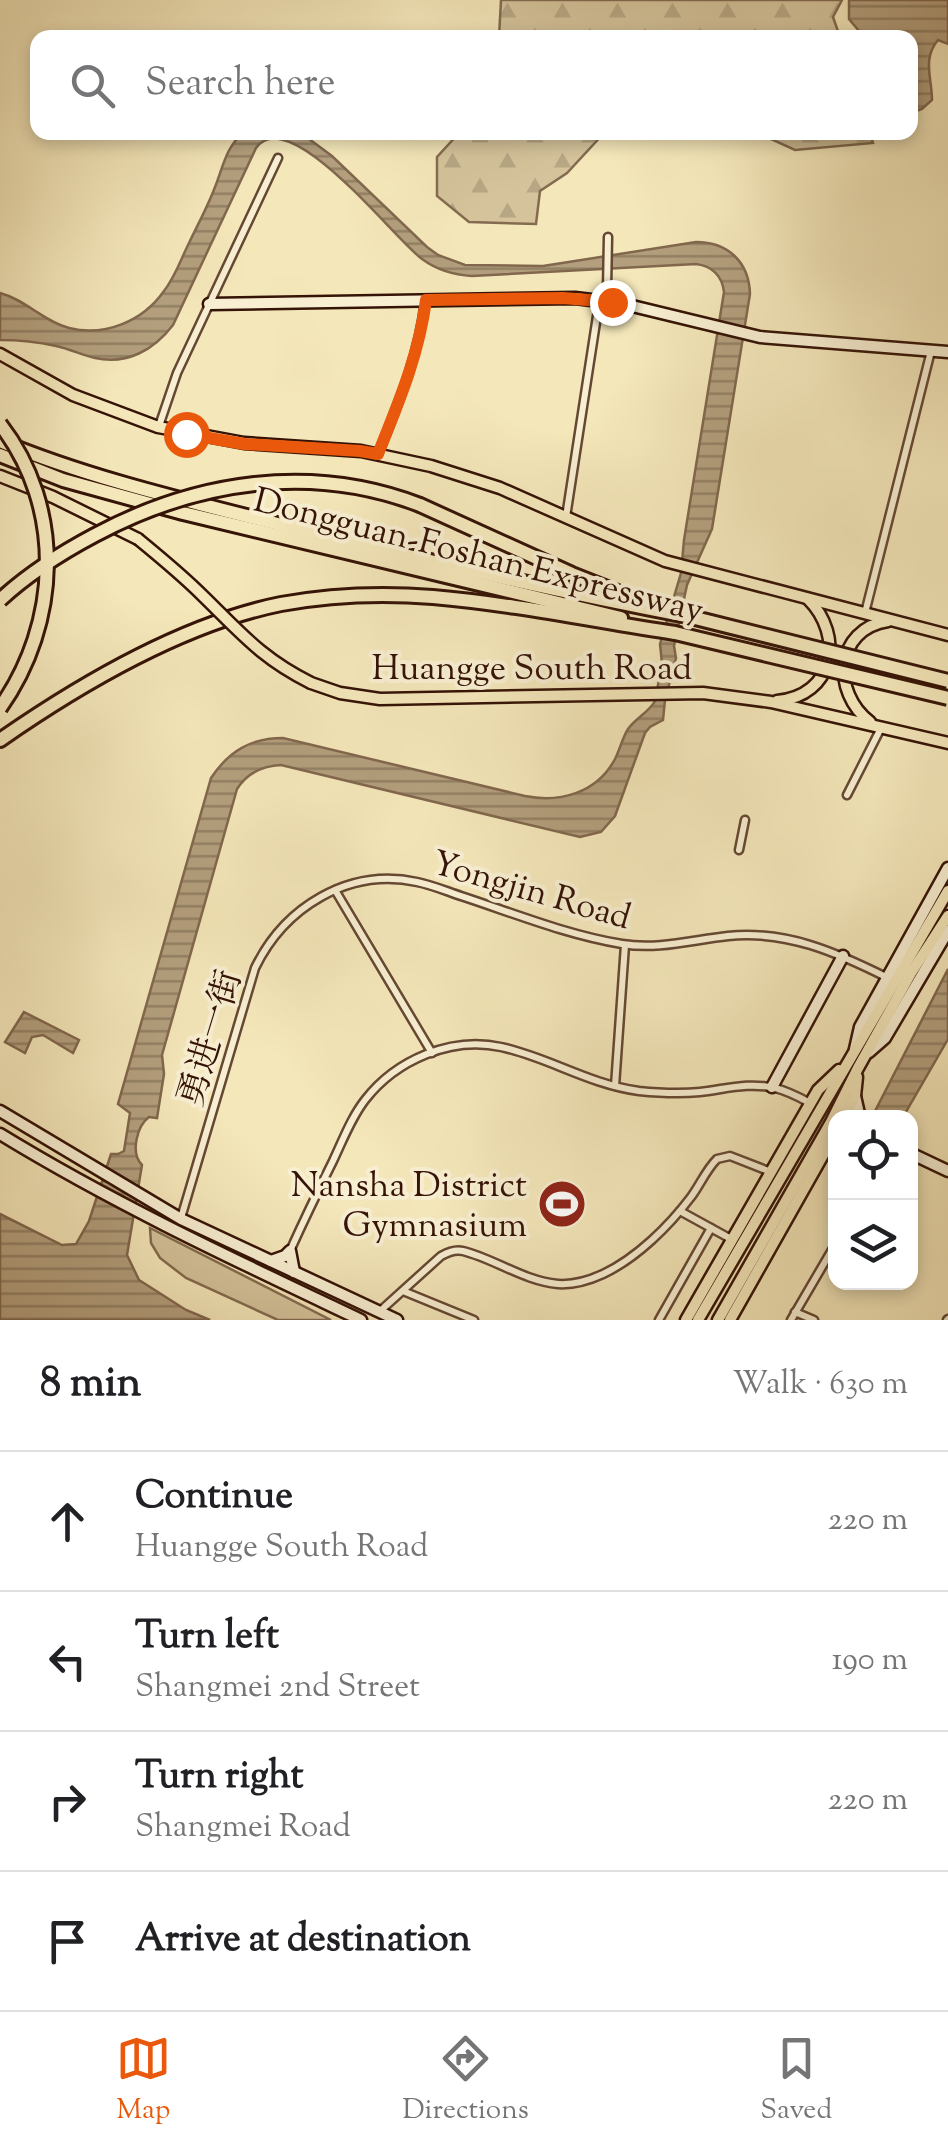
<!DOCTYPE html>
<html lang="en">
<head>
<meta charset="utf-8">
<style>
  body { margin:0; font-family:"Sorts Mill Goudy","Noto Serif SC",serif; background:#f6f6f6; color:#202124 }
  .controls { position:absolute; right:30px; bottom:30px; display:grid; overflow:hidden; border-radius:20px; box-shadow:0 5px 15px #0003 }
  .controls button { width:90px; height:90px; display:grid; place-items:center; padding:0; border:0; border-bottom:2px solid #e0e0e0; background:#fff; color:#202124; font:50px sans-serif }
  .stop { position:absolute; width:30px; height:30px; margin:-22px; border:8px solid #ea580c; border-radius:50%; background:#fff }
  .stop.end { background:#ea580c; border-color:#fff; box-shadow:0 2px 10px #0008 }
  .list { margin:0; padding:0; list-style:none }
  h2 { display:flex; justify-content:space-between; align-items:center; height:130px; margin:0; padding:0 40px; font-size:42px }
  h2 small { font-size:32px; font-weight:400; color:#757577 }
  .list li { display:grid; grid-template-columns:65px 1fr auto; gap:30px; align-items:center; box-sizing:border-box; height:140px; padding:0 40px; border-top:2px solid #e0e0e0 }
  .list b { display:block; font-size:38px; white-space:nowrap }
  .list p { margin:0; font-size:32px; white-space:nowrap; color:#757577 }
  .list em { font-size:32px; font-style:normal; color:#757577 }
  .icon { flex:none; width:55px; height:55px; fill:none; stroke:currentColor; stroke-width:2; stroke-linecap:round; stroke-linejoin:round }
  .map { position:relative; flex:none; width:948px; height:1320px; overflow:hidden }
  .search { position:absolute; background:#fff; box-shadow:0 5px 15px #0003; left:30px; right:30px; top:30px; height:110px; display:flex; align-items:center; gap:25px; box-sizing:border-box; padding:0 35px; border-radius:20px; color:#757577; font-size:38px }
  .sheet { height:690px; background:#fff }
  nav { display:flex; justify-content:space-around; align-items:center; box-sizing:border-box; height:140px; border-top:2px solid #e0e0e0; background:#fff; font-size:28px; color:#757577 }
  nav a { display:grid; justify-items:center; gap:5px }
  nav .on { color:#ea580c }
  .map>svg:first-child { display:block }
  .forest { fill:url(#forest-firs); stroke:#846b50; stroke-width:2.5 }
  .park { fill:#d4c39b; stroke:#846b50; stroke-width:2.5 }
  .water { fill:url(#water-rules); stroke:#81674d; stroke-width:2.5 }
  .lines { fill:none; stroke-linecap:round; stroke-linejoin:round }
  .street-casing { stroke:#654833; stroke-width:11 }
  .secondary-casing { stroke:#351306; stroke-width:15 }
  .primary-casing { stroke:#351306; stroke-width:15 }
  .highway-casing { stroke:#351306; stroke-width:18 }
  .street { stroke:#f8efd2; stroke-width:6 }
  .secondary { stroke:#f8efd2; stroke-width:10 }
  .primary { stroke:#f4e7ba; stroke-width:10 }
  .highway { stroke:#f4e7ba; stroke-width:12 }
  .primary-bridge-casing { stroke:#351306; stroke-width:15; stroke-linecap:butt }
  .highway-bridge-casing { stroke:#351306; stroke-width:18; stroke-linecap:butt }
  .primary-bridge { stroke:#f4e7ba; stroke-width:10 }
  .highway-bridge { stroke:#f4e7ba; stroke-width:12 }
  .route { stroke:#ea580c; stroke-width:12 }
  .labels { text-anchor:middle; stroke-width:8; stroke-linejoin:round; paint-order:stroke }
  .street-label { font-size:35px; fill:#351306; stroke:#f8efd2 }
  .poi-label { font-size:35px; fill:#351306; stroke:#f8efd2; text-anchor:end }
</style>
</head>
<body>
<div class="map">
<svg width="948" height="1320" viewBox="0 0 948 1320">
  <defs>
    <pattern id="forest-firs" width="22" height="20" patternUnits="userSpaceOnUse" patternTransform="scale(2.5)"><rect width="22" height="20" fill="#d4c39b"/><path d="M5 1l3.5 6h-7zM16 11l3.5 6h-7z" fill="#b7a784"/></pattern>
    <pattern id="water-rules" width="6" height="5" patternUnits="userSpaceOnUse" patternTransform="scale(2.5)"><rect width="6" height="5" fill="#b39f7d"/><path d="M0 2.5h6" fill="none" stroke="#928064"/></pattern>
  </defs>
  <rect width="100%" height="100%" fill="#f4e7ba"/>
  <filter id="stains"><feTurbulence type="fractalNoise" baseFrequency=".002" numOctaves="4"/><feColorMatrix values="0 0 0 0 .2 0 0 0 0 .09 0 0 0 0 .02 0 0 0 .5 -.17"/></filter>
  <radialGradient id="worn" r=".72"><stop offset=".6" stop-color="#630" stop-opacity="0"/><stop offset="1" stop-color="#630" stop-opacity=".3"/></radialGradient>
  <!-- forest -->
  <g class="forest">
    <path d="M501,0H842L833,17L840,37H499Z"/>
    <path d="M459,133V132L604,133L567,173L540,191L536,224L469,222L437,196V157Z"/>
    <path d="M758,133H870L873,143L795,150Z"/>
  </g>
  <!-- park -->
  <path class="park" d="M150,1228L331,1320H278L186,1278L160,1258L151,1243Z"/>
  <!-- water -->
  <g class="water">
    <path d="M849,0H948V44L938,40C922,59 932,78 932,100L922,109L911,113L910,38L857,37L859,31L849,19Z"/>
    <path d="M243,133H301L332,156L427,247L438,255L465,265L543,266L696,242C728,242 749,262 750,294L712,529L687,585L674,646L676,658L665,700L663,720L650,727L645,733L615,816L601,832L580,837L281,765C262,766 247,773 237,789L162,1055L164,1074L157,1118L149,1117C137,1126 130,1153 142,1165L127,1255L139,1280L186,1310L210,1320H0V1214L62,1245L76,1244L89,1221L111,1154H118L124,1151L130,1113L118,1104L211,778C229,751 251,738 283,738L525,796C560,803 597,793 615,759C620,749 622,739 628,729C636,718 649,712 655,701L662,663L660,644L681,573L684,540L724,292C722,276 712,266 696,264L472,276C454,275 437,270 422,259C394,239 290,102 256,148L173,325C154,350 127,365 95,358C82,355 70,349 56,346C38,342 19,340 0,340V293C26,300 43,321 69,328C105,337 143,321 164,291C175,277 181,259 189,243C198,224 208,206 215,187C223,167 226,147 243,133Z"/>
    <path d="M948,969V1039L903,1117H872Z"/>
    <path d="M24,1012L79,1040L73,1053L43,1035L32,1037L25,1053L5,1042Z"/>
  </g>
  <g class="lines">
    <!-- street casing -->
    <g class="street-casing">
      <g id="street">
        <path d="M159,426L177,373L278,158"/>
        <path d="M378,454C398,404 419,355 425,300"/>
        <path d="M566,517L597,316L607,289L608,237"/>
        <path d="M865,613L931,351"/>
        <path d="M847,795L881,728"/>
        <path d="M739,850L745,820"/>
        <path d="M335,890L432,1053"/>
        <path d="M615,1086L625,945"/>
        <path d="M680,1211L731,1239"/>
        <path d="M181,1218L255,968C284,908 348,867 417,882C432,885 446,891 461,896C513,913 567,935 622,944C658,950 692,940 728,936C786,930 836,952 888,978"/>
        <path d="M290,1251C304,1220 318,1191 333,1161C343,1140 351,1118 365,1100C396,1060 451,1036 501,1047C548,1057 588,1084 639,1091C659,1093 680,1094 700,1092C726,1089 749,1082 775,1088C788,1091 799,1097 810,1103"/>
        <path d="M403,1291L474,1320"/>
        <path d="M379,1312L441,1256C448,1252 455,1249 463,1251C495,1259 524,1281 558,1284C573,1285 590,1280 603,1274C637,1258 669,1226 691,1197C700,1185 706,1170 717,1159L730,1156L771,1172"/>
        <path d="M795,1312L814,1320"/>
        <path d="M659,1320L711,1228"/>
        <path d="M791,1320L836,1243"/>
        <path d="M947,1320L948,1319"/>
      </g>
    </g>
    <!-- secondary casing -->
    <g class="secondary-casing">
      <g id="secondary">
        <path d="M209,304L575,298L624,304L760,337L948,352"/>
        <path d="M855,1049L860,1027L948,868"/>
        <path d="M869,1052L885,1038L948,931"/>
        <path d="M772,1087L843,956"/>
        <path d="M855,1096L860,1118"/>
        <path d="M0,1111L181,1219L397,1320"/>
        <path d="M0,1134C116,1205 239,1262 361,1320"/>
        <path d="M910,1153L948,1171"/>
        <path d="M271,1261L285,1256L290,1251L294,1272"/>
      </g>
    </g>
    <!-- primary casing -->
    <g class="primary-casing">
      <g id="primary">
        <path d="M0,354L73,395L158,427L244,443L361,451L431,466L500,488L665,561L948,635"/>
        <path d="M0,476L53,497L138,539"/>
        <path d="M311,683L340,693L380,699L703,693L771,702L948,743"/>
        <path d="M777,701C834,696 845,636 808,599"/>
        <path d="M870,722C831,692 835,629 888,621"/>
        <path d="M843,1118L855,1096L857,1077"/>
        <path d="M686,1320L818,1090L839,1070"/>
        <path d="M698,1320L948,891"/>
        <path d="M718,1320L831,1122L858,1068L911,973L948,916"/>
        <path d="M730,1320L836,1132"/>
      </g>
    </g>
    <!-- highway casing -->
    <g class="highway-casing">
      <g id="highway">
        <path d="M0,441C89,478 184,500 278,524C413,558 550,590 687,616"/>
        <path d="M0,455L63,480L183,513L621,618"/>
        <path d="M420,505L572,574L638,600"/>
        <path d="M0,740C82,683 182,624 281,604C330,595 383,593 433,597C514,604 595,621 675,633"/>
      </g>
    </g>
    <!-- street -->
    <use href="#street" class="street"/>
    <!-- secondary -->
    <use href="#secondary" class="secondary"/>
    <!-- primary -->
    <use href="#primary" class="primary"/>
    <!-- highway -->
    <use href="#highway" class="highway"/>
    <!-- primary-bridge casing -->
    <g class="primary-bridge-casing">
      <path id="primary-bridge" d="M138,539C160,557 182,575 203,596C241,633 261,658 311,683"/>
    </g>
    <!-- highway-bridge casing -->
    <g class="highway-bridge-casing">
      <g id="highway-bridge">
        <path d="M0,424C65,508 60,623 0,708"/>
        <path d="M0,600C28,574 61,553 95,535C196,481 311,463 420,505"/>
        <path d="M687,616L948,681"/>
        <path d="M675,633L948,698"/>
      </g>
    </g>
    <!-- primary-bridge -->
    <use href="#primary-bridge" class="primary-bridge"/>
    <!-- highway-bridge -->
    <use href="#highway-bridge" class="highway-bridge"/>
  </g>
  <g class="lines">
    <!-- route -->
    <path class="route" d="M186,434L244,444L360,451L378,454C398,404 419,355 426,300L563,298L612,302"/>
  </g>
  <!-- icons -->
  <defs>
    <g id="stadium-disc" transform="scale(2.5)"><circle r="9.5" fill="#8f2418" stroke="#f8efd2"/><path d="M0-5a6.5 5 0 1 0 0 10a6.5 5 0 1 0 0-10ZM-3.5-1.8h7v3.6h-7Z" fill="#fff"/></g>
  </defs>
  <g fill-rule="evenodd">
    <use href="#stadium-disc" x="562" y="1204"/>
  </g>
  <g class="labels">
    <!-- street labels -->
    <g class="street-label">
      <text transform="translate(479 554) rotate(14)" y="12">Dongguan-Foshan Expressway</text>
      <text x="532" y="679">Huangge South Road</text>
      <text transform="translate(532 889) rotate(16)" y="12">Yongjin Road</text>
      <text transform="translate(209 1038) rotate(-73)" y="12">勇进一街</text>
    </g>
    <!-- poi labels -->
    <g class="poi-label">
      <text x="527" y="1196">Nansha District<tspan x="527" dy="40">Gymnasium</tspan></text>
    </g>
  </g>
  <rect width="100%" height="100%" filter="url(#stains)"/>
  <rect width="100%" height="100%" fill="url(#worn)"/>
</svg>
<div class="controls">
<button><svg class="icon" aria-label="locate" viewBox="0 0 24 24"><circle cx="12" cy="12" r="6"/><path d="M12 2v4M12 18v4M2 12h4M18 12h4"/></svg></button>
<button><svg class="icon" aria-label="layers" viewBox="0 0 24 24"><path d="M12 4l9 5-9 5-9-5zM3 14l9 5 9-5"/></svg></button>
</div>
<div class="stop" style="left:186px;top:434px"></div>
<div class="stop end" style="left:612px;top:302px"></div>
<div class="search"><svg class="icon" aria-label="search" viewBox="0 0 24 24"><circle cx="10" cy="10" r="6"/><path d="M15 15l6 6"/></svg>Search here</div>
</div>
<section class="sheet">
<h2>8 min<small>Walk · 630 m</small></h2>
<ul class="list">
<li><svg class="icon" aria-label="ahead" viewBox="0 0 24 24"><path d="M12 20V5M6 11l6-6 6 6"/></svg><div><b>Continue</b><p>Huangge South Road</p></div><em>220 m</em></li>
<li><svg class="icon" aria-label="left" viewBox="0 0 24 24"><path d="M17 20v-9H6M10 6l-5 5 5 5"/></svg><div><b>Turn left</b><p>Shangmei 2nd Street</p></div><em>190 m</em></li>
<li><svg class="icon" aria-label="right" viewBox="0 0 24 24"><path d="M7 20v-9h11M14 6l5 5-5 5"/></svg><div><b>Turn right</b><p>Shangmei Road</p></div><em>220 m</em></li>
<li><svg class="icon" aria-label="arrive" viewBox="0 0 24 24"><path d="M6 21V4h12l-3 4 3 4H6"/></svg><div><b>Arrive at destination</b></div></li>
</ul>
</section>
<nav>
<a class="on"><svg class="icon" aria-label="map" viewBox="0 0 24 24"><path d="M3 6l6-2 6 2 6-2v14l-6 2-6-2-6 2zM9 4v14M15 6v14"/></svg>Map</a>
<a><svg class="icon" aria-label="directions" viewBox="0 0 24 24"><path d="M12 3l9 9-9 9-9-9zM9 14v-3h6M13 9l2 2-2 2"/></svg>Directions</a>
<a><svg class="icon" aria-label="saved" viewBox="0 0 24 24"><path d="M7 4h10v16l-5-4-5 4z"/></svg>Saved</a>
</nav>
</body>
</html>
